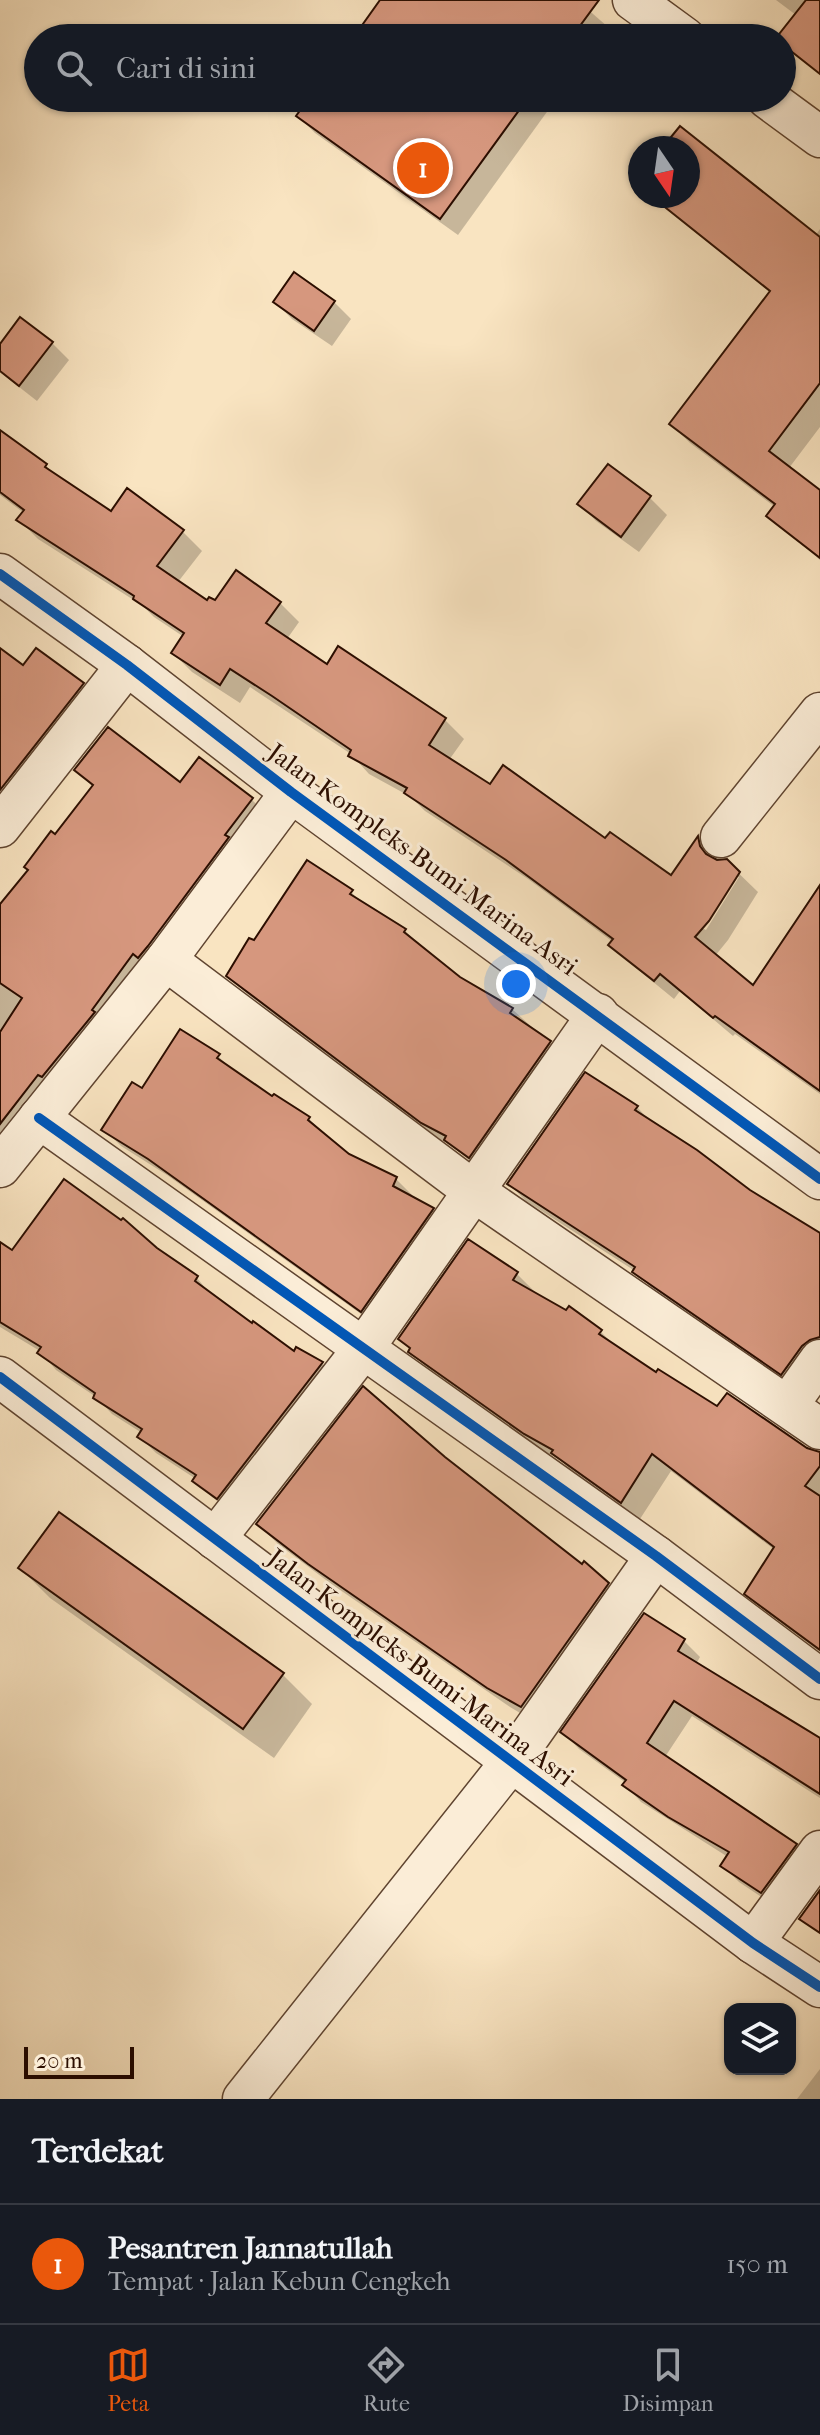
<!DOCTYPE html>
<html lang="id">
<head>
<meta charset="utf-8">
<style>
  body { margin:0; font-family:"IM FELL French Canon",serif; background:#20242c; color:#f1f3f6 }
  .controls { position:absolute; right:24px; bottom:24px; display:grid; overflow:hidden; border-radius:16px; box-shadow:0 2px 6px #0004 }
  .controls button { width:72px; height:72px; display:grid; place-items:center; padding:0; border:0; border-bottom:2px solid #363941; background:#171b24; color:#f1f3f6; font:40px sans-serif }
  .compass { position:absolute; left:628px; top:136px; width:72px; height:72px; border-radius:50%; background:#171b24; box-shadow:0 2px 6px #0004; rotate:167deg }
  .scale { position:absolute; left:24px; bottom:20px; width:110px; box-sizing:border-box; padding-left:8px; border:4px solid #2c0e00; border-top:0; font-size:22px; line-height:28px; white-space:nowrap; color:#2c0e00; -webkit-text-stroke:6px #fbedd7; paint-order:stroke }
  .you { position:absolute; left:516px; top:984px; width:28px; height:28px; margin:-20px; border:6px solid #fff; border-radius:50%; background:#1a73e8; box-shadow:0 0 0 12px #1a73e833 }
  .badge { display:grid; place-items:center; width:52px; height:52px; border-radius:50%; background:#ea580c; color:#fff; font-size:26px; font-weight:700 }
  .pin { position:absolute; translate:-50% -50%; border:4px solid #fff; box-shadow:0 2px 8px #0006 }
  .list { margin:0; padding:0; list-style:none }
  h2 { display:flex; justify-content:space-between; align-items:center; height:104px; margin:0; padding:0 32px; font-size:34px }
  h2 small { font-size:26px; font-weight:400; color:#9ea1a6 }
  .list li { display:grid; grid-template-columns:52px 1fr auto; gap:24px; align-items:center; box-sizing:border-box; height:120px; padding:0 32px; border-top:2px solid #363941 }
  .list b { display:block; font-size:30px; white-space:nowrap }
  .list p { margin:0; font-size:26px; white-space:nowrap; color:#9ea1a6 }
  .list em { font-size:26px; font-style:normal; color:#9ea1a6 }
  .icon { flex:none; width:44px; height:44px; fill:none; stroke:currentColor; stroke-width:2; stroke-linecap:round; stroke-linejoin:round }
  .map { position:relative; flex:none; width:820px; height:2099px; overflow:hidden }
  .search { position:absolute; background:#171b24; box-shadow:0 2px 6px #0004; left:24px; right:24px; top:24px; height:88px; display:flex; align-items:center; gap:20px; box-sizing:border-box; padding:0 28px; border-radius:44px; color:#9ea1a6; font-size:30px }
  .sheet { height:224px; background:#171b24 }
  nav { display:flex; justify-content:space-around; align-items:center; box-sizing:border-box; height:112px; border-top:2px solid #363941; background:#171b24; font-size:22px; color:#9ea1a6 }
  nav a { display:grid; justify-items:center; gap:4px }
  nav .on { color:#ea580c }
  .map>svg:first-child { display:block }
  .shadow { fill:#0003; fill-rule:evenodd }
  .building { fill:#d6977e; stroke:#2c0e00; stroke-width:2 }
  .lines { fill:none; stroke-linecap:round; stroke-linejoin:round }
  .minor-casing { stroke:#5f4430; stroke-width:43 }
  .minor { stroke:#fbedd7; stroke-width:40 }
  .cycleway-casing { stroke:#fbedd7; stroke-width:15 }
  .cycleway { stroke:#0057b8; stroke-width:10 }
  .labels { text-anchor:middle; stroke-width:6; stroke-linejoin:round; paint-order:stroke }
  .street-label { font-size:26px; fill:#2c0e00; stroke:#fbedd7 }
</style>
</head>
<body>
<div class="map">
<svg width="820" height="2099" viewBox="0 0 820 2099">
  <rect width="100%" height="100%" fill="#f9e4c1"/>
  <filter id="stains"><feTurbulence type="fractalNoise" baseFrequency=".0025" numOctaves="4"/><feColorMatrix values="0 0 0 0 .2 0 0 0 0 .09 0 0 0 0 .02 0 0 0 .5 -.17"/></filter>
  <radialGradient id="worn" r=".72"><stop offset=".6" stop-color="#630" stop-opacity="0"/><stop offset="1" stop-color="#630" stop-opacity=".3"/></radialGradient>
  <!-- shadow -->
  <g class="shadow">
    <path d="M383,0H577L608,27L600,38H355Z"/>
    <path d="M776,0H820V74L790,51L782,43V38H778L796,15Z"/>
    <path d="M311,98H557L458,235L315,133L298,116Z"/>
    <path d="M680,129L815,236L820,229V427L789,468L820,493V560L768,515L775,507L690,443L671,424L771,293L650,196H688V148H665Z"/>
    <path d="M295,275L334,302L351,319L332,346L292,319L275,302Z"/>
    <path d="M52,343L69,360L37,401L0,372V347Z"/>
    <path d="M0,439L45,465L59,478L111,513L183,532L202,551L178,582L208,602L280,603L299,622L287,639L327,666L445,720L464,739L449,760L490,787L606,841L672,877L699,839L717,857L718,861H726L758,892L728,940L715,956L753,988L820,883V1094L735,1034L733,1036L680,991L674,999L630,963L611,944L613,942L528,879L425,811L411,797L369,774L351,754L250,687L240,703L192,672L173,653L184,637L154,617L143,606L38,539L19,520L24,513L0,495ZM735,877H739L706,930L702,928Z"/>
    <path d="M608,467L650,498L667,515L639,552L596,521L580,504Z"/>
    <path d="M0,651L24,668L82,684L99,701L0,831Z"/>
    <path d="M200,760L252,800L269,816L0,1168V907L94,788L76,770L181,785Z"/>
    <path d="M351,892L366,906L405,931L458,979L512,1009L567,1059L486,1174L452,1146L440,1139L246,993L229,976L254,943Z"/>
    <path d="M218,1056L236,1074L273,1099L309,1119L348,1156L396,1179L412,1195L411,1198L433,1210L449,1226L379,1327L167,1175L121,1146L104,1129L143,1091Z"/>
    <path d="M637,1107L653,1124L749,1192L820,1235V1362L799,1390L651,1288L635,1271L526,1201L509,1184Z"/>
    <path d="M469,1242L517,1274L535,1292L533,1294L600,1331L618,1349L657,1375L718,1409L807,1450L820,1454V1652L765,1611L747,1593L775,1550L671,1471L640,1519L571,1471L561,1460L544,1451L428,1369L410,1351Z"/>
    <path d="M0,1248L13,1252L156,1250L197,1278L212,1296L295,1354L297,1349L322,1364L339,1381L235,1514L212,1497L196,1479L156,1453L139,1436L142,1433L112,1414L96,1397L56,1370L40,1351L0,1327Z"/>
    <path d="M443,1459L608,1584L627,1604L542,1726L510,1707L330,1583L278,1544L258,1524Z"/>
    <path d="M20,1568L283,1675L312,1704L274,1758L50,1598Z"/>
    <path d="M684,1641L700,1657L696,1664L820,1743V1798L692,1716L665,1757L796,1845L812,1862L778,1908L739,1882L722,1865L728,1857L641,1802L625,1785L626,1783L579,1749L563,1732Z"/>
    <path d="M820,2069V2099H797Z"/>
  </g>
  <!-- building -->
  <g class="building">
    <path d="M380,0H599L571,38H353Z"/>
    <path d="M806,0H820V74L782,44V38H776Z"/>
    <path d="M309,98H528L440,219L296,116Z"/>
    <path d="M680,126L820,237V383L769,451L820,490V558L766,516L775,504L669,424L770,291L651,196H688V148H662Z"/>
    <path d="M294,272L335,301L314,331L273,302Z"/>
    <path d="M20,317L53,342L19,386L0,371V344Z"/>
    <path d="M0,430L47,464L45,467L111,511L127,488L184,530L157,566L207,600L209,597L215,600L236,570L281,602L266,623L327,664L338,646L446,718L429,745L490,784L503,765L605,838L610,832L671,875L698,836L700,846L706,854L717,860L727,859L740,872L709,921L695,937L753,985L820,885V1091L715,1016L713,1018L660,974L654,981L608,945L613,939L506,860L404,793L407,788L348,756L351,750L272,696L230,669L220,685L171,653L184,633L133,599L134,596L16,520L24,510L0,492Z"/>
    <path d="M608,464L651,496L621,537L577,504Z"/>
    <path d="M0,648L23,665L36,648L84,683L0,790Z"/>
    <path d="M108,727L180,782L199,757L253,798L225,835L229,837L148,946L138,958L133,954L92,1010L95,1012L42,1077L38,1075L0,1124V1032L22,998L0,983V904L28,870L24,867L51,831L55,834L93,785L74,770Z"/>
    <path d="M307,860L353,890L350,894L406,929L404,932L460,977L513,1008L510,1013L551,1041L469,1158L444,1140L446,1136L421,1123L226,976L249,938L254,940Z"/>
    <path d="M180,1029L220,1054L217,1058L272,1096L274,1094L310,1117L308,1120L349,1154L397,1177L393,1186L434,1208L361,1312L148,1159L101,1130L132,1082L142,1088Z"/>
    <path d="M585,1072L638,1106L635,1110L697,1150L750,1190L820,1233V1337L810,1340L802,1346L781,1375L632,1272L635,1267L507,1184Z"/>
    <path d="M64,1179L121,1220L123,1218L157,1248L198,1276L195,1281L252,1323L253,1321L294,1351L296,1347L323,1362L217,1499L192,1481L196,1475L137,1437L142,1429L93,1398L95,1393L37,1353L41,1347L0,1322V1242L12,1250Z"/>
    <path d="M468,1239L518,1272L513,1280L566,1310L569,1306L602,1330L599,1334L656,1372L658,1369L717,1406L727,1393L807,1448L820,1452V1466L805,1486L820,1496V1650L744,1594L774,1547L652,1454L621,1503L551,1453L553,1450L524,1434L408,1352L410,1348L398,1339Z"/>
    <path d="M363,1386L445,1457L582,1564L584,1561L609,1583L521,1707L487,1688L308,1564L256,1524Z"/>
    <path d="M59,1512L284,1673L243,1729L18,1568Z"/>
    <path d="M644,1613L685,1639L678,1651L820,1738V1794L674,1701L647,1743L797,1844L761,1893L720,1866L729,1852L668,1817L622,1785L626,1780L560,1732Z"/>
    <path d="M820,1890V1933L799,1919Z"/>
  </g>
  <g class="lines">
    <!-- minor casing -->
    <g class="minor-casing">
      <g id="minor">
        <path d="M633,0L685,38"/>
        <path d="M767,98L820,137"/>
        <path d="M0,574L127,665L291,792L820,1179"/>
        <path d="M0,827L127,665"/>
        <path d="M721,837L820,713"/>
        <path d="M166,960L475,1192L820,1429"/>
        <path d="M39,1118L656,1556L820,1679"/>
        <path d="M0,1167L166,960L291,792"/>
        <path d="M0,1377L753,1943L820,1987"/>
        <path d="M788,1405L820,1360"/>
        <path d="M215,1539L363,1349L598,1014"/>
        <path d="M753,1943L820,1851"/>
        <path d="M243,2099L511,1762L656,1556"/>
      </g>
    </g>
    <!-- minor -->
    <use href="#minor" class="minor"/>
    <!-- cycleway casing -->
    <g class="cycleway-casing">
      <g id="cycleway">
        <path d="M0,574L127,665L291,792L820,1179"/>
        <path d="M39,1118L656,1556L820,1679"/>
        <path d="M0,1377L753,1943L820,1987"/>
      </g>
    </g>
    <!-- cycleway -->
    <use href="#cycleway" class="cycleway"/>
  </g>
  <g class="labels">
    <!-- street labels -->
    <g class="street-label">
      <text transform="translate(423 859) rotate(36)" y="9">Jalan Kompleks Bumi Marina Asri</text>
      <text transform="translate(421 1667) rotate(37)" y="9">Jalan Kompleks Bumi Marina Asri</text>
    </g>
  </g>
  <rect width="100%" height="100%" filter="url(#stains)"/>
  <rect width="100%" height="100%" fill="url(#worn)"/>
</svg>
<div class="controls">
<button><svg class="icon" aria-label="layers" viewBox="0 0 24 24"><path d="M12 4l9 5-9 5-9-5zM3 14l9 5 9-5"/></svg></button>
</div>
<svg class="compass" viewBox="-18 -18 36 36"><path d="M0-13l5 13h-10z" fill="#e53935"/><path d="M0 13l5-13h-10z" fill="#9ea1a6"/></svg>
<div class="scale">20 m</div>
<div class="you"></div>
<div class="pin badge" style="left:423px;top:168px">1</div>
<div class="search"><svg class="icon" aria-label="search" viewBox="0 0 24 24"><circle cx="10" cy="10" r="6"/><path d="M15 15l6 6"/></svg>Cari di sini</div>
</div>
<section class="sheet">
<h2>Terdekat<small></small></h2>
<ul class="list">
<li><span class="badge">1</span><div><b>Pesantren Jannatullah</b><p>Tempat · Jalan Kebun Cengkeh</p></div><em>150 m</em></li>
</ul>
</section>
<nav>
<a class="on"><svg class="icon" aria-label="map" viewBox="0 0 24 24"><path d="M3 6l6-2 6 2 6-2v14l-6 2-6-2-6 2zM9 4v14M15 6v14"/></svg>Peta</a>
<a><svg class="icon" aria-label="directions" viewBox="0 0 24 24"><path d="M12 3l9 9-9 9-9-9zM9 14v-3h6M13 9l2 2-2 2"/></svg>Rute</a>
<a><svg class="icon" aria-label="saved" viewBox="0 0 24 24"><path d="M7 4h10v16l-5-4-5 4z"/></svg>Disimpan</a>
</nav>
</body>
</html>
